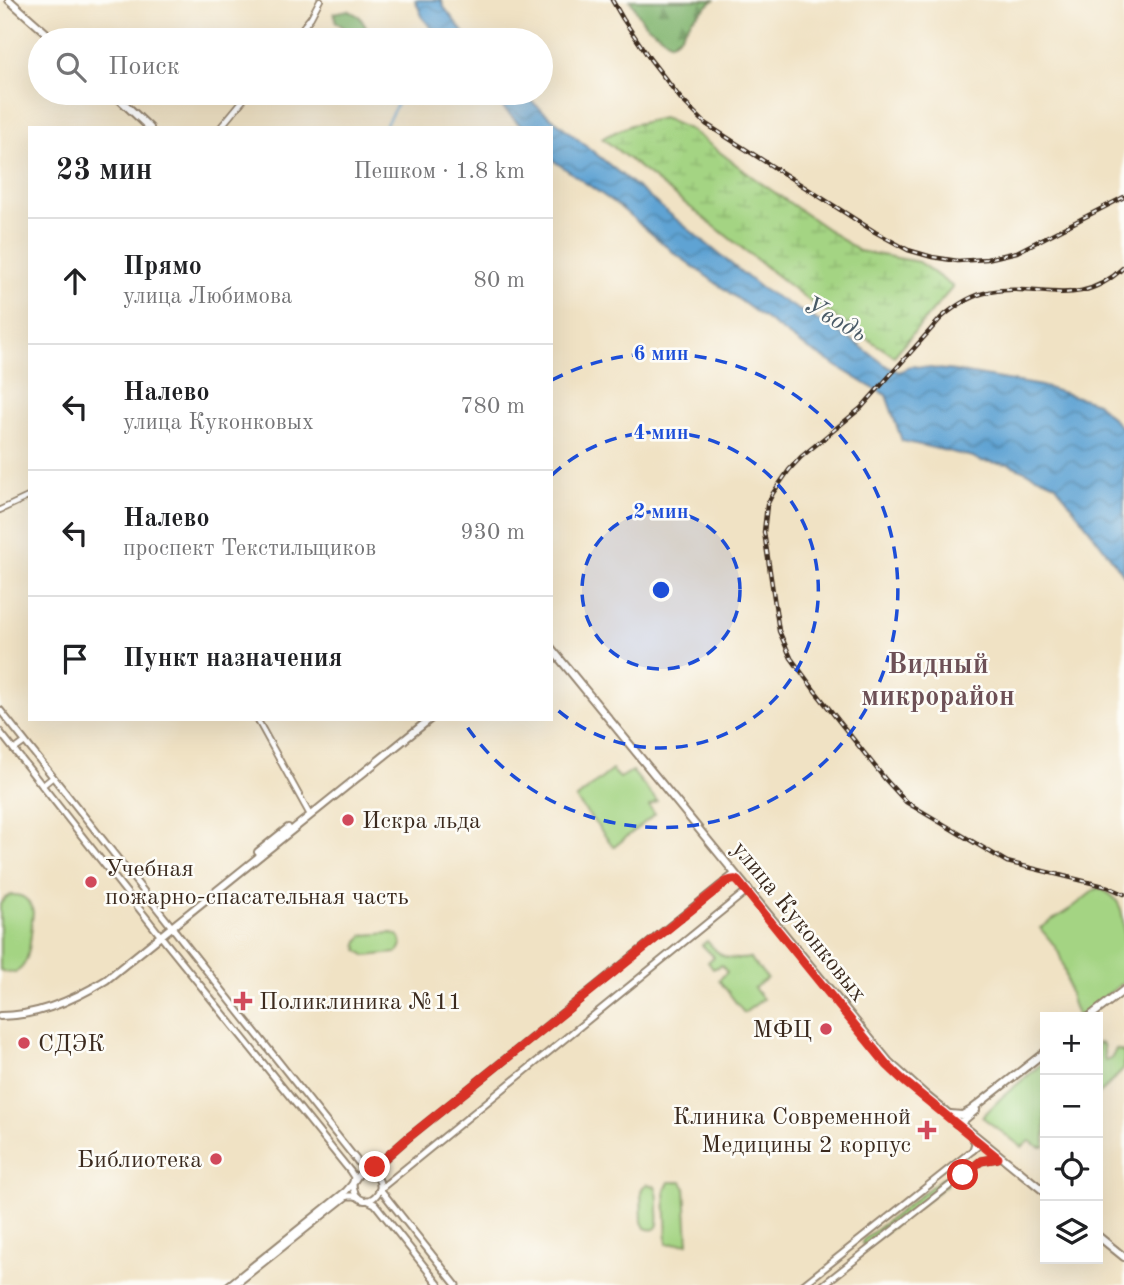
<!DOCTYPE html>
<html lang="ru">
<head>
<meta charset="utf-8">
<style>
  body { margin:0; font-family:"Old Standard TT",serif; background:#f6f6f6; color:#202124 }
  .controls { position:absolute; right:21px; bottom:21px; display:grid; overflow:hidden; border-radius:0px; box-shadow:0 7px 28px #0002 }
  .controls button { width:63px; height:63px; display:grid; place-items:center; padding:0; border:0; border-bottom:2px solid #e0e0e0; background:#fff; color:#202124; font:35px sans-serif }
  .stop { position:absolute; width:21px; height:21px; margin:-16px; border:5px solid #d93025; border-radius:50%; background:#fff }
  .stop.end { background:#d93025; border-color:#fff; box-shadow:0 2px 7px #0008 }
  .list { margin:0; padding:0; list-style:none }
  h2 { display:flex; justify-content:space-between; align-items:center; height:91px; margin:0; padding:0 28px; font-size:30px }
  h2 small { font-size:23px; font-weight:400; color:#757577 }
  .list li { display:grid; grid-template-columns:46px 1fr auto; gap:21px; align-items:center; box-sizing:border-box; height:126px; padding:0 28px; border-top:2px solid #e0e0e0 }
  .list b { display:block; font-size:26px; white-space:nowrap }
  .list p { margin:0; font-size:23px; white-space:nowrap; color:#757577 }
  .list em { font-size:23px; font-style:normal; color:#757577 }
  .icon { flex:none; width:38px; height:38px; fill:none; stroke:currentColor; stroke-width:2; stroke-linecap:round; stroke-linejoin:round }
  .map { position:relative; flex:none; width:1124px; height:1285px; overflow:hidden }
  .search { position:absolute; background:#fff; box-shadow:0 7px 28px #0002; left:28px; top:28px; width:525px; height:77px; display:flex; align-items:center; gap:18px; box-sizing:border-box; padding:0 24px; border-radius:38px; color:#757577; font-size:26px }
  .panel { position:absolute; background:#fff; box-shadow:0 7px 28px #0002; left:28px; top:126px; width:525px; height:595px; border-radius:0px }
  .map>svg:first-child { display:block }
  .green { fill:#a4d483; stroke:#707f50; stroke-width:2 }
  .forest { fill:url(#forest-firs); stroke:#5f7048; stroke-width:2 }
  .wetland { fill:url(#wetland-marsh); stroke:#707f50; stroke-width:2 }
  .water { fill:url(#water-waves); stroke:#4c6678; stroke-width:2 }
  .lines { fill:none; stroke-linecap:round; stroke-linejoin:round }
  .stream { stroke:#5ea3d3; stroke-width:2 }
  .tertiary-casing { stroke:#968671; stroke-width:8 }
  .secondary-casing { stroke:#968671; stroke-width:9 }
  .primary-casing { stroke:#968671; stroke-width:10 }
  .tertiary { stroke:#fff; stroke-width:4.5 }
  .secondary { stroke:#fff; stroke-width:5 }
  .primary { stroke:#fff; stroke-width:6 }
  .rail-casing { stroke:#3b2a1e; stroke-width:4.5 }
  .rail { stroke:#fdfcf7; stroke-width:2; stroke-dasharray:5; stroke-linecap:butt }
  .route { stroke:#d93025; stroke-width:9 }
  .ring { fill:none; stroke:#1d4ed8; stroke-width:3.5; stroke-dasharray:12 9 }
  .poi-dot { fill:#d1495b; stroke:#fdfcf7; stroke-width:2.5 }
  .labels { text-anchor:middle; stroke-width:5; stroke-linejoin:round; paint-order:stroke }
  .poi-label { font-size:24px; fill:#3b2a1e; stroke:#fdfcf7; text-anchor:start }
  .street-label { font-size:24px; fill:#3b2a1e; stroke:#fdfcf7 }
  .water-label { font-size:26px; font-style:italic; fill:#495a66; stroke:#fdfcf7 }
  .quarter-label { font-size:28px; font-weight:bold; fill:#6d5056; stroke:#fdfcf7 }
  .centre { fill:#1d4ed8; stroke:#fdfcf7; stroke-width:3.5 }
  .ring-label { font-size:21px; text-anchor:middle; font-weight:bold; fill:#1d4ed8; stroke:#fdfcf7; stroke-width:5; stroke-linejoin:round; paint-order:stroke }
</style>
</head>
<body>
<div class="map">
<svg width="1124" height="1285" viewBox="0 0 1124 1285">
  <defs>
    <pattern id="forest-firs" width="22" height="20" patternUnits="userSpaceOnUse" patternTransform="scale(1.75)"><rect width="22" height="20" fill="#83b671"/><path d="M5 1l3.5 6h-7zM16 11l3.5 6h-7z" fill="#6c945c"/></pattern>
    <pattern id="wetland-marsh" width="20" height="14" patternUnits="userSpaceOnUse" patternTransform="scale(1.75)"><rect width="20" height="14" fill="#a4d483"/><path d="M1 5h8M5 5V1M11 12h8M15 12V8" fill="none" stroke="#8eb671"/></pattern>
    <pattern id="water-waves" width="16" height="10" patternUnits="userSpaceOnUse" patternTransform="scale(1.75)"><rect width="16" height="10" fill="#5ea3d3"/><path d="M0 5q4-4 8 0t8 0" fill="none" stroke="#4f85ab"/></pattern>
  </defs>
  <rect width="100%" height="100%" fill="#fdfcf7"/>
  <filter id="ink" filterUnits="userSpaceOnUse"><feTurbulence type="fractalNoise" baseFrequency=".0143" numOctaves="2"/><feDisplacementMap in="SourceGraphic" scale="14" xChannelSelector="R" yChannelSelector="G"/><feConvolveMatrix kernelMatrix="1 2 1 2 8 2 1 2 1" color-interpolation-filters="sRGB"/></filter>
  <filter id="wash" filterUnits="userSpaceOnUse"><feTurbulence type="fractalNoise" baseFrequency=".00686" numOctaves="4" result="noise"/><feDisplacementMap in="SourceGraphic" scale="28" xChannelSelector="R" yChannelSelector="G"/><feGaussianBlur stdDeviation="1.57" result="paint"/><feColorMatrix in="noise" values="0 0 0 0 0 0 0 0 0 0 0 0 0 0 0 0 0 1.4 0 .05"/><feComposite in="paint" operator="in"/></filter>
  <g filter="url(#wash)">
    <rect width="100%" height="100%" fill="#f0e2c4"/>
    <!-- green -->
    <g class="green">
      <path d="M612,770L620,778L632,771L657,801L649,806L655,814L614,847L576,799Z"/>
      <path d="M1097,888C1124,896 1124,917 1124,942C1124,955 1124,968 1124,982L1078,1017C1067,995 1068,976 1060,956C1057,946 1046,936 1040,928L1073,907Z"/>
      <path d="M11,895C23,894 30,900 33,912C30,931 34,985 0,970V904L5,898Z"/>
      <path d="M392,933L399,936C403,943 402,949 396,953L366,956L358,950L357,943L363,935Z"/>
      <path d="M707,941C721,958 728,961 750,958L767,978L754,988L763,999L744,1013L719,980L727,972L721,965L713,969L708,962L714,957L702,945Z"/>
      <path d="M1098,1043L1103,1044L1105,1061L1111,1059L1116,1049L1124,1052V1069L1098,1095Z"/>
      <path d="M1045,1061V1146C1039,1149 1035,1144 1030,1141L1022,1147L982,1117L1002,1097Z"/>
      <path d="M941,1179H946V1185L867,1246L862,1244L863,1240Z"/>
      <path d="M669,1182H682L685,1187L688,1243L667,1244L665,1190Z"/>
      <path d="M647,1184L655,1186C659,1194 658,1202 658,1210C659,1222 660,1234 645,1228L642,1222L641,1191L643,1187Z"/>
    </g>
    <!-- forest -->
    <g class="forest">
      <path d="M630,0H714L692,19L680,36L671,43L644,23Z"/>
      <path d="M348,10L360,17C363,24 371,32 370,40H344L346,29L336,22L334,13Z"/>
    </g>
    <!-- wetland -->
    <path class="wetland" d="M663,118L691,130L751,176L859,251L919,262L953,287L894,356L808,300L602,138L631,125Z"/>
    <!-- water -->
    <g class="water">
      <path d="M415,0H441L444,7L469,40H441L423,18Z"/>
      <path d="M489,93H521L762,289L852,340L888,367L899,372L912,366L955,371L1041,386L1097,403L1124,430V575L1055,484L1009,464L980,461L973,457L902,441L886,395L869,386L799,343L673,252L620,207L554,161L551,158V128H523Z"/>
    </g>
    <g class="lines">
      <!-- stream -->
      <path class="stream" d="M384,128L403,93"/>
    </g>
  </g>
  <g filter="url(#ink)">
    <g class="lines">
      <!-- tertiary casing -->
      <g class="tertiary-casing">
        <g id="tertiary">
          <path d="M293,40L311,17L320,0"/>
          <path d="M220,128L249,93"/>
          <path d="M0,510L30,496"/>
          <path d="M257,719L310,815"/>
          <path d="M14,750L25,742"/>
          <path d="M42,786L53,777"/>
        </g>
      </g>
      <!-- secondary casing -->
      <g class="secondary-casing">
        <g id="secondary">
          <path d="M0,710L366,1172"/>
          <path d="M0,732L167,944L350,1171L354,1177L353,1182"/>
          <path d="M972,1137L975,1143L973,1150"/>
          <path d="M369,1172L409,1137L733,875"/>
          <path d="M380,1189C381,1180 377,1175 369,1172L359,1174L353,1183C353,1203 372,1207 380,1189L749,889"/>
          <path d="M380,1189L456,1285"/>
          <path d="M367,1200L375,1204L439,1285"/>
          <path d="M229,1285L346,1191L353,1183"/>
          <path d="M235,1285L347,1196H354L358,1197"/>
          <path d="M803,1285L983,1142"/>
          <path d="M823,1285L981,1161L998,1158"/>
        </g>
      </g>
      <!-- primary casing -->
      <g class="primary-casing">
        <g id="primary">
          <path d="M9,0L54,40"/>
          <path d="M113,93L150,128"/>
          <path d="M551,648L889,1062L928,1097L1045,1192"/>
          <path d="M258,852L288,828"/>
          <path d="M0,1016C38,1016 74,1000 106,980L430,719"/>
          <path d="M1089,1017L1124,990"/>
          <path d="M950,1114L962,1115L971,1110L1045,1052"/>
          <path d="M956,1123L963,1121L976,1110"/>
          <path d="M1098,1236L1124,1257"/>
        </g>
      </g>
      <!-- tertiary -->
      <use href="#tertiary" class="tertiary"/>
      <!-- secondary -->
      <use href="#secondary" class="secondary"/>
      <!-- primary -->
      <use href="#primary" class="primary"/>
      <!-- rail casing -->
      <g class="rail-casing">
        <g id="rail">
          <path d="M612,0L623,19L650,59L681,99L706,124L875,232L908,250L932,257L958,261L987,259L1017,252L1124,197"/>
          <path d="M1124,267C1077,312 1041,282 989,292C971,295 955,306 941,318L861,408L801,457L789,470L773,493L767,505L764,532L779,631L791,658L815,691L885,779L906,802L1007,862L1108,887L1124,894"/>
        </g>
      </g>
      <!-- rail -->
      <use href="#rail" class="rail"/>
    </g>
  </g>
  <g class="lines" filter="url(#ink)">
    <!-- route -->
    <path class="route" d="M375,1167L409,1137L726,882C734,879 736,878 741,885L887,1065L905,1082L998,1158L981,1161L963,1175"/>
  </g>
  <!-- distance rings -->
  <circle cx="661" cy="590" r="79" fill="#1d4ed8" fill-opacity=".12"/>
  <g class="ring">
    <circle cx="661" cy="590" r="79"/>
    <path d="M552 475A158 158 0 1 1 552 705"/>
    <path d="M552 380A237 237 0 1 1 463 721"/>
  </g>
  <!-- markers -->
  <g class="poi-dot">
    <circle cx="348" cy="820" r="7"/>
    <circle cx="91" cy="882" r="7"/>
    <path d="M239.5 990.5h7v7h7v7h-7v7h-7v-7h-7v-7h7z"/>
    <circle cx="826" cy="1029" r="7"/>
    <circle cx="24" cy="1043" r="7"/>
    <path d="M923.5 1119.5h7v7h7v7h-7v7h-7v-7h-7v-7h7z"/>
    <circle cx="216" cy="1159" r="7"/>
  </g>
  <g class="labels">
    <!-- poi labels -->
    <g class="poi-label">
      <text x="362" y="828">Искра льда</text>
      <text x="105" y="876">Учебная<tspan x="105" dy="28">пожарно-спасательная часть</tspan></text>
      <text x="259" y="1009">Поликлиника №11</text>
      <text x="812" y="1037" text-anchor="end">МФЦ</text>
      <text x="38" y="1051">СДЭК</text>
      <text x="911" y="1124" text-anchor="end">Клиника Современной<tspan x="911" dy="28">Медицины 2 корпус</tspan></text>
      <text x="202" y="1167" text-anchor="end">Библиотека</text>
    </g>
    <!-- street labels -->
    <g class="street-label">
      <text transform="translate(800 921) rotate(51)" y="8">улица Куконковых</text>
    </g>
    <!-- water labels -->
    <g class="water-label">
      <text transform="translate(836 318) rotate(29)" y="9">Уводь</text>
    </g>
    <!-- quarter labels -->
    <g class="quarter-label">
      <text x="938" y="673">Видный<tspan x="938" dy="32">микрорайон</tspan></text>
    </g>
  </g>
  <circle cx="661" cy="590" r="10" class="centre"/>
  <g class="ring-label">
    <text x="661" y="360">6 мин</text>
    <text x="661" y="439">4 мин</text>
    <text x="661" y="518">2 мин</text>
  </g>
</svg>
<div class="controls">
<button>+</button>
<button>−</button>
<button><svg class="icon" aria-label="locate" viewBox="0 0 24 24"><circle cx="12" cy="12" r="6"/><path d="M12 2v4M12 18v4M2 12h4M18 12h4"/></svg></button>
<button><svg class="icon" aria-label="layers" viewBox="0 0 24 24"><path d="M12 4l9 5-9 5-9-5zM3 14l9 5 9-5"/></svg></button>
</div>
<div class="stop" style="left:963px;top:1175px"></div>
<div class="stop end" style="left:375px;top:1167px"></div>
<div class="search"><svg class="icon" aria-label="search" viewBox="0 0 24 24"><circle cx="10" cy="10" r="6"/><path d="M15 15l6 6"/></svg>Поиск</div>
<section class="panel">
<h2>23 мин<small>Пешком · 1.8 km</small></h2>
<ul class="list">
<li><svg class="icon" aria-label="ahead" viewBox="0 0 24 24"><path d="M12 20V5M6 11l6-6 6 6"/></svg><div><b>Прямо</b><p>улица Любимова</p></div><em>80 m</em></li>
<li><svg class="icon" aria-label="left" viewBox="0 0 24 24"><path d="M17 20v-9H6M10 6l-5 5 5 5"/></svg><div><b>Налево</b><p>улица Куконковых</p></div><em>780 m</em></li>
<li><svg class="icon" aria-label="left" viewBox="0 0 24 24"><path d="M17 20v-9H6M10 6l-5 5 5 5"/></svg><div><b>Налево</b><p>проспект Текстильщиков</p></div><em>930 m</em></li>
<li><svg class="icon" aria-label="arrive" viewBox="0 0 24 24"><path d="M6 21V4h12l-3 4 3 4H6"/></svg><div><b>Пункт назначения</b></div></li>
</ul>
</section>
</div>
</body>
</html>
